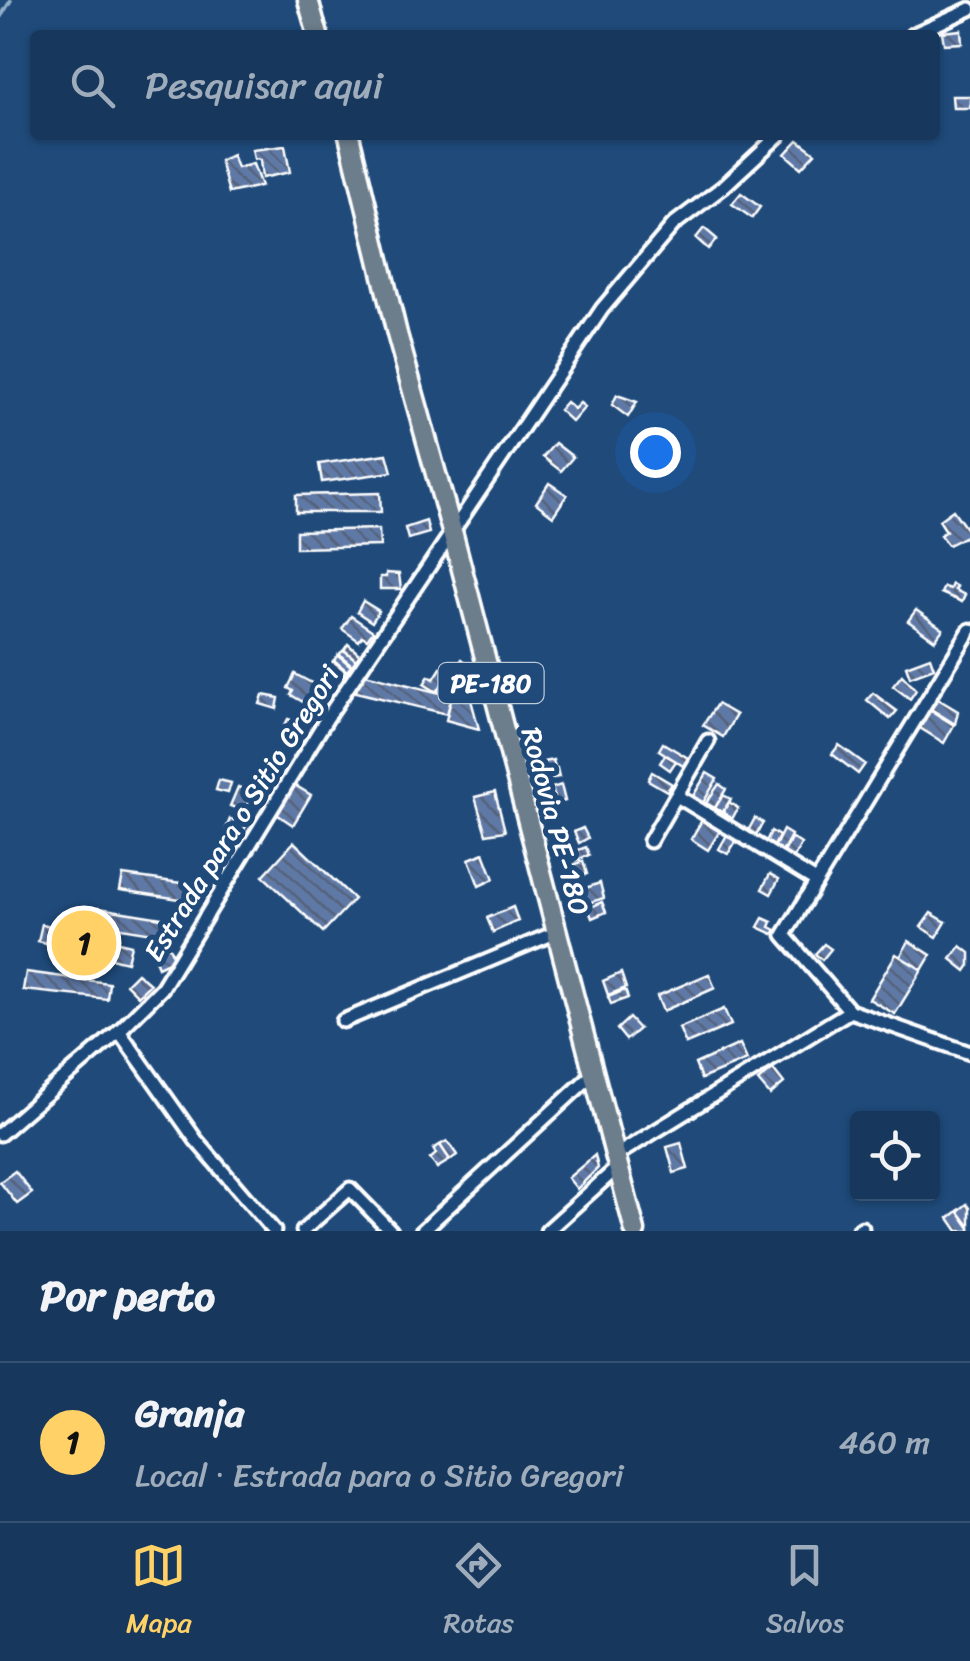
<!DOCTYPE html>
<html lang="pt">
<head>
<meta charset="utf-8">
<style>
  body { margin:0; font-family:Sriracha,sans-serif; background:#203f62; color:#f1f3f6 }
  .controls { position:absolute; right:30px; bottom:30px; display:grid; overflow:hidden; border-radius:10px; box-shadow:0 2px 8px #0004 }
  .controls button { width:90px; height:90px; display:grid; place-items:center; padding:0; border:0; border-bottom:2px solid #365272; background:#17385c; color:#f1f3f6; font:50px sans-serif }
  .you { position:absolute; left:655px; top:452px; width:35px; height:35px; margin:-25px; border:8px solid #fff; border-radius:50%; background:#1a73e8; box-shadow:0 0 0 15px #1a73e833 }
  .badge { display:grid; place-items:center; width:65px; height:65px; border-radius:50%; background:#ffd166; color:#111; font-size:32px; font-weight:700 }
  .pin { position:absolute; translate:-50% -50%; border:5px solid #fff; box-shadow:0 2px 10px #0006 }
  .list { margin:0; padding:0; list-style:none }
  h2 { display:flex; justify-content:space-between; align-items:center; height:130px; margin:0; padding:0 40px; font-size:42px }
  h2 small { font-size:32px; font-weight:400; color:#9eacbb }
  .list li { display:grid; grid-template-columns:65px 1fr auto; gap:30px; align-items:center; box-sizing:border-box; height:160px; padding:0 40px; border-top:2px solid #365272 }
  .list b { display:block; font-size:38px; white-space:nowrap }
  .list p { margin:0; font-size:32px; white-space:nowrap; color:#9eacbb }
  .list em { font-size:32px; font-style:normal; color:#9eacbb }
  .icon { flex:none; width:55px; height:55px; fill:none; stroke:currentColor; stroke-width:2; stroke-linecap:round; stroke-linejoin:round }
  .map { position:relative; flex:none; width:970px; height:1231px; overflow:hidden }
  .search { position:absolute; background:#17385c; box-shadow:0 2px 8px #0004; left:30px; right:30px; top:30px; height:110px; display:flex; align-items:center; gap:25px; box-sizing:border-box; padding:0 35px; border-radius:10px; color:#9eacbb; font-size:38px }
  .sheet { height:290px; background:#17385c }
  nav { display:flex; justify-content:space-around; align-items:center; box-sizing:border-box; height:140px; border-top:2px solid #365272; background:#17385c; font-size:28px; color:#9eacbb }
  nav a { display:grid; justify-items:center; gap:5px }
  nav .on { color:#ffd166 }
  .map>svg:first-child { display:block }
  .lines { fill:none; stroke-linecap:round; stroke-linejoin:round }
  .stream { stroke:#91afc8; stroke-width:4 }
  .building { fill:url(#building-back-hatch); stroke:#fff; stroke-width:2.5 }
  .minor-casing { stroke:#fff; stroke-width:19 }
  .primary-casing { stroke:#fff; stroke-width:25 }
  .minor { stroke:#1f4a7a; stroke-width:11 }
  .primary { stroke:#6c7d8b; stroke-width:18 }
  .labels { text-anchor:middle; stroke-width:10; stroke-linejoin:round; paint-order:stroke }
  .shield { fill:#1f4a7a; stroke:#bcc9d7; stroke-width:2.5 }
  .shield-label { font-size:25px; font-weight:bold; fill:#fff }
  .street-label { font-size:28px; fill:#fff; stroke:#1f4a7a }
</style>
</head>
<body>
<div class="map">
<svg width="970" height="1231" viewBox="0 0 970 1231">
  <defs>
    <pattern id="building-back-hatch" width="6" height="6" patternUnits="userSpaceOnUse" patternTransform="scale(2.5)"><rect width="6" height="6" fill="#5e79a7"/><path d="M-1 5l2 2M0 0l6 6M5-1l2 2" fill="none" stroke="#55627a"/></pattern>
  </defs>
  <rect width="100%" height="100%" fill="#1f4a7a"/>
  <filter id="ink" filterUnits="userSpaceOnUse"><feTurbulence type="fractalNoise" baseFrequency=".01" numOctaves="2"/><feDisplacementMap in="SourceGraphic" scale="20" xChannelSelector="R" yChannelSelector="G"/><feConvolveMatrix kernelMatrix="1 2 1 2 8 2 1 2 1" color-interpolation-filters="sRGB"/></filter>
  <g filter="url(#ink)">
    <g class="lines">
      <!-- stream -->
      <path class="stream" d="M0,18L11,0"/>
    </g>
    <!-- building -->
    <g class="building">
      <path d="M961,30L962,43L944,44L942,32Z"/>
      <path d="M952,96H970V108H953Z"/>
      <path d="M798,140L815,153L801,168L785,154Z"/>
      <path d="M285,146L290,172L262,178L260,160L254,159L252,150Z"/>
      <path d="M232,155L237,168L253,164L261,186L229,193L220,161Z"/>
      <path d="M741,193L760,207L752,218L732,204Z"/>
      <path d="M704,228L717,239L708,249L696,238Z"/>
      <path d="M617,395L637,402L628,417L612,405Z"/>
      <path d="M566,402L574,409L580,403L585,407L572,422L559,410Z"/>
      <path d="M555,443L573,457L561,471L543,457Z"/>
      <path d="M387,454L392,472L322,482L319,464Z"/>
      <path d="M549,483L567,495L553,516L536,503Z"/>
      <path d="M380,493L381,512H296V495Z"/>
      <path d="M953,510L970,534L948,545L940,535L946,531L939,520Z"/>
      <path d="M426,521L429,533L408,539L405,528Z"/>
      <path d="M379,529L380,546L296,548V531Z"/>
      <path d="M386,573L399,574L401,589H380V577H386Z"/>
      <path d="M952,584L957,587L955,590L965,595L962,602L941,593L944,587L950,589Z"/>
      <path d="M363,601L379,611L372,622L357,612Z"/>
      <path d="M916,610L943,629L935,640L908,621Z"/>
      <path d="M351,616L373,631L367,639L362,636L359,641L342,629Z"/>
      <path d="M348,644L360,655L356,660L344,650Z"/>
      <path d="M344,650L356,660L352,665L339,654Z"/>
      <path d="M338,655L351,666L347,671L334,660Z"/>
      <path d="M930,657L934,668L910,677L906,666Z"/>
      <path d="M462,659L469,665L461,676L454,670Z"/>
      <path d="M333,661L346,671L342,677L329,666Z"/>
      <path d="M441,668L449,673L437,692L424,684L429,676L434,679Z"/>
      <path d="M361,673L452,696L447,714L356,692Z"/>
      <path d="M295,674L319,687L310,706L291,695L293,691L288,688Z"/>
      <path d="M902,675L916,690L910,699L893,686Z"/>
      <path d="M873,693L897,711L890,719L867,700Z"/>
      <path d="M263,695L279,698L277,709L260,704Z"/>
      <path d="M452,696L471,700L479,729L446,720Z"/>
      <path d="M938,699L958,711L955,724L931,709Z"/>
      <path d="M717,704L736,715L723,737L703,725Z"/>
      <path d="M930,710L954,725L944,743L920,728Z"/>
      <path d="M288,719L301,724L293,741L280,735Z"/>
      <path d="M663,743L688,758L683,766L659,750Z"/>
      <path d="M839,745L865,764L858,774L832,754Z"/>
      <path d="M665,755L676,761L670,770L660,763Z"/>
      <path d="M553,760L555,767L542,771L539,763Z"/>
      <path d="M557,768L559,777L547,779L548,783L542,785L538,773Z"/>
      <path d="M652,772L672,784L667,791L648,780Z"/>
      <path d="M707,773L717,779L703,803L693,796Z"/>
      <path d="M219,780L231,783L228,793L216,790Z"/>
      <path d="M293,784L311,795L293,825L275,813Z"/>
      <path d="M719,784L726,789L715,808L706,803Z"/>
      <path d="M561,785L565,801L556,803L552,788Z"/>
      <path d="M238,787L252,792L245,811L230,806Z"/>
      <path d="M495,792L505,831L486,834L475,797Z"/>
      <path d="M723,795L731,799L723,812L715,808Z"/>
      <path d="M729,802L738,808L732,819L723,812Z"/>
      <path d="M755,818L763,823L755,836L748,831Z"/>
      <path d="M230,819L247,824L242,834L226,829Z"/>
      <path d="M702,820L720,831L708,850L691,839Z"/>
      <path d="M583,828L588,838L579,843L574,832Z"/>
      <path d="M783,830L791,835L782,853L774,848Z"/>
      <path d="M771,831L779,836L774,846L766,842Z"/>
      <path d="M727,835L736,841L728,854L719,849Z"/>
      <path d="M792,838L801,844L793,859L783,854Z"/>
      <path d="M294,842L354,899L323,932L263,876Z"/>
      <path d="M586,847L589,855L577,860L573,852Z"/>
      <path d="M484,853L494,879L479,886L469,859Z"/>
      <path d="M583,861L587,874L576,878L571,866Z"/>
      <path d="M770,874L779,879L771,894L762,889Z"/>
      <path d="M123,875L196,885L193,901L120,890Z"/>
      <path d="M600,883L604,898L585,904L580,890Z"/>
      <path d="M602,902L606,912L592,918L588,908Z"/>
      <path d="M513,907L518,921L493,932L487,918Z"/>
      <path d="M99,908L168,919L165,935L96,924Z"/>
      <path d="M931,913L946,922L937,937L921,927Z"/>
      <path d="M763,918L772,922L770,927L776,930L773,934L758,927Z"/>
      <path d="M42,924L131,945L127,962L38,941Z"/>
      <path d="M909,941L931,955L922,970L900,957Z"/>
      <path d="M824,944L831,949L822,960L815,954Z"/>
      <path d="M168,945L175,959L158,967L153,955Z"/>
      <path d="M961,946L970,953V965L966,971L951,959Z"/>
      <path d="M896,954L922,970L895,1014L869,999Z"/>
      <path d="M26,972L109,983L107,999L23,990Z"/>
      <path d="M137,973L150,984L138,996L126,984Z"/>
      <path d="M621,973L626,988L608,995L603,981Z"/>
      <path d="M709,974L715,988L663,1011L657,996Z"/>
      <path d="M625,990L628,998L611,1004L608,997Z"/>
      <path d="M724,1009L731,1025L686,1044L679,1028Z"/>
      <path d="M629,1018L639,1029L626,1040L617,1029Z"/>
      <path d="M740,1044L747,1060L701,1079L695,1064Z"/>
      <path d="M773,1069L784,1083L770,1095L758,1081Z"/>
      <path d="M447,1141L457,1155L450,1160L440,1145Z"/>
      <path d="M681,1143L688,1169L674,1173L667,1147Z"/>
      <path d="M440,1145L450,1160L437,1168L430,1159L436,1154L433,1149Z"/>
      <path d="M595,1155L598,1168L577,1189L568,1178Z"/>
      <path d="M15,1171L32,1193L17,1204L0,1182Z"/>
      <path d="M967,1204L970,1208V1227L958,1211Z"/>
      <path d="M958,1211L970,1228V1231H958L949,1218Z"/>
    </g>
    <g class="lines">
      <!-- minor casing -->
      <g class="minor-casing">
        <g id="minor">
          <path d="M912,35L970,9"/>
          <path d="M970,630L784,935L850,1011L970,1053"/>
          <path d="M677,796L816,881"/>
          <path d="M650,841L708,741"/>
          <path d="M343,1021L557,932"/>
          <path d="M119,1031L196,1140L274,1231"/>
          <path d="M0,1134L119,1031L162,988L327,718L602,309L674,224L723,187L779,135"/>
          <path d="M615,1156L850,1011"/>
          <path d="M303,1231L350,1189L391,1231"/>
          <path d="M422,1231L594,1073"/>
          <path d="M547,1231L618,1167"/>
          <path d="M858,1231L862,1228"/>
        </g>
      </g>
      <!-- primary casing -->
      <g class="primary-casing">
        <g id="primary">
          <path d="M308,0L318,35"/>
          <path d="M349,135L397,334L453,535L635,1231"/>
        </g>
      </g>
      <!-- minor -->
      <use href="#minor" class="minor"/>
      <!-- primary -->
      <use href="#primary" class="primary"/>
    </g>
  </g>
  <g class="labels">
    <!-- shield labels -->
    <rect class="shield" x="438.5" y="663" width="105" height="40" rx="8"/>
    <g class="shield-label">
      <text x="491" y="692">PE-180</text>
    </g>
    <!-- street labels -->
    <g class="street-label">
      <text transform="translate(241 813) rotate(-58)" y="10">Estrada para o Sitio Gregori</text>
      <text transform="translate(556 821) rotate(75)" y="10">Rodovia PE-180</text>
    </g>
  </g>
</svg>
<div class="controls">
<button><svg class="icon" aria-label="locate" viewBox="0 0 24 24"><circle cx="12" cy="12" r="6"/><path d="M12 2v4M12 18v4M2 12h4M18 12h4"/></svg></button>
</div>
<div class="you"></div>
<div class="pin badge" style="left:84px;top:943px">1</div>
<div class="search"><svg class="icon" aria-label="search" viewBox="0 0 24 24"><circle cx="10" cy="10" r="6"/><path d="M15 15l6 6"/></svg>Pesquisar aqui</div>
</div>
<section class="sheet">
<h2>Por perto<small></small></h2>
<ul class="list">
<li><span class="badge">1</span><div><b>Granja</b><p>Local · Estrada para o Sitio Gregori</p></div><em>460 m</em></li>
</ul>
</section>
<nav>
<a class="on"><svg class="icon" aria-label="map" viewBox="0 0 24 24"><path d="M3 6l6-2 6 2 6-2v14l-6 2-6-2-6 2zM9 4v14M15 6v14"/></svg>Mapa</a>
<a><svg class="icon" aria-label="directions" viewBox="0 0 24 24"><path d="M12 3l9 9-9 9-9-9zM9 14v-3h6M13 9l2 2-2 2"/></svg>Rotas</a>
<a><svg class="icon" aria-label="saved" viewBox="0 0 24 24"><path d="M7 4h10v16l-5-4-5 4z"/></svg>Salvos</a>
</nav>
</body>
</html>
